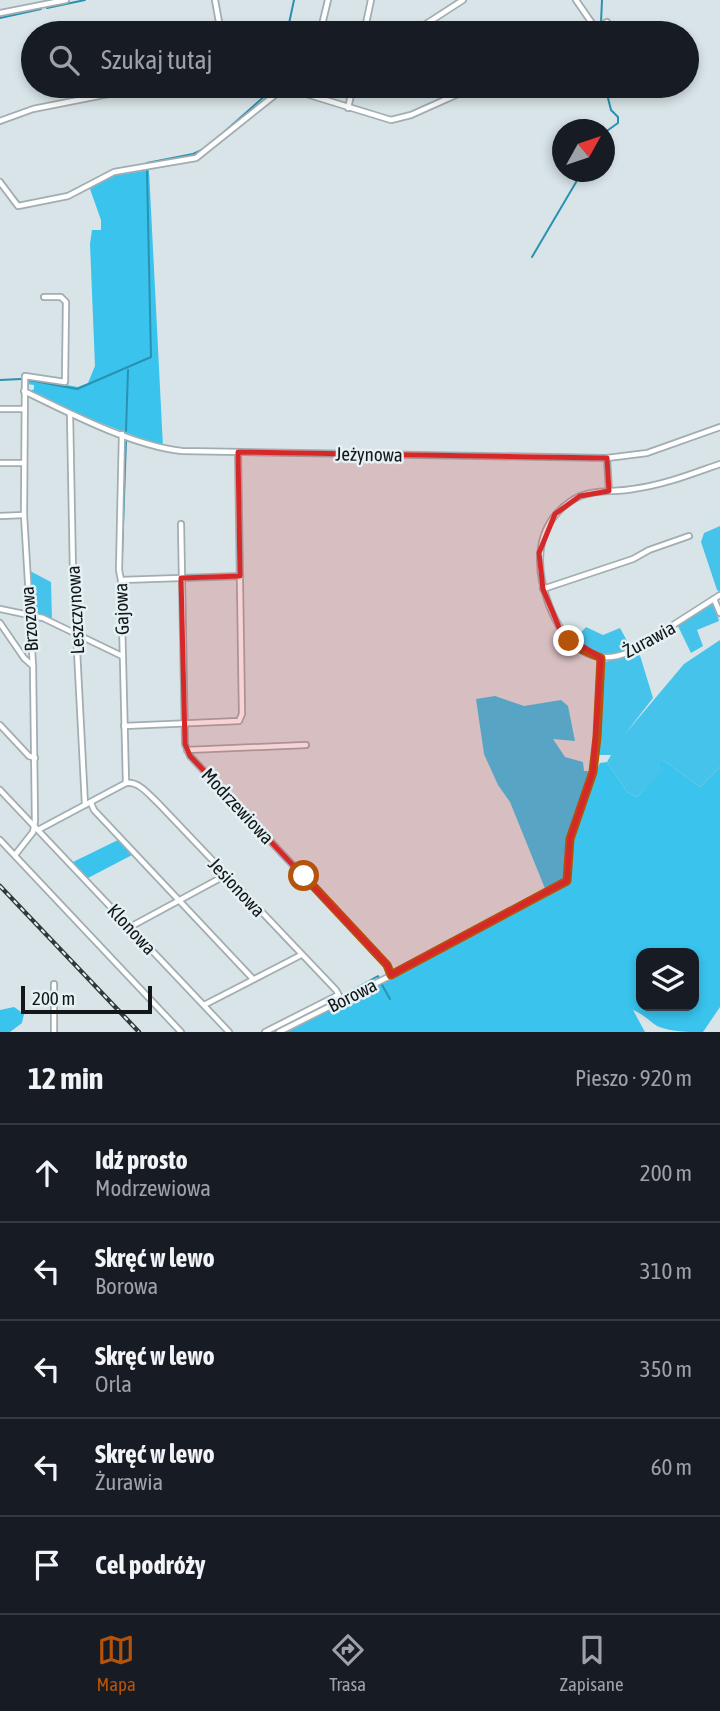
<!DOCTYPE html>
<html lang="pl">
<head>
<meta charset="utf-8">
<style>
  body { margin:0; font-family:"Asap Condensed",sans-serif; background:#242831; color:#f1f3f6 }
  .controls { position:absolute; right:21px; bottom:21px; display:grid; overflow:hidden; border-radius:14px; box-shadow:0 4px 10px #0003 }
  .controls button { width:63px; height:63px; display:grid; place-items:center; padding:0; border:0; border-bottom:2px solid #363941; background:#171b24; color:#f1f3f6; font:35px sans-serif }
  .compass { position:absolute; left:552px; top:119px; width:63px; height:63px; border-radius:50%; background:#171b24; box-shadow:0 4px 10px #0003; rotate:50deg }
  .scale { position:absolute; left:21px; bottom:18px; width:131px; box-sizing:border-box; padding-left:7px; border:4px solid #131719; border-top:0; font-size:19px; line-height:24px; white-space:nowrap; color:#131719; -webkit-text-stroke:5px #e5f1f5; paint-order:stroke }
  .stop { position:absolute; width:21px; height:21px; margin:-16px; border:5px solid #b45309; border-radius:50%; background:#fff }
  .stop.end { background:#b45309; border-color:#fff; box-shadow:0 2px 7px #0008 }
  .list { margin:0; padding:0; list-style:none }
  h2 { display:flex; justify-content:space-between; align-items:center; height:91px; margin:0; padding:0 28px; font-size:30px }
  h2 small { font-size:23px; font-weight:400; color:#9ea1a6 }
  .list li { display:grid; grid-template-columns:46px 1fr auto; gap:21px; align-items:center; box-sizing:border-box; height:98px; padding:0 28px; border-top:2px solid #363941 }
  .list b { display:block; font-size:26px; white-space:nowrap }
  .list p { margin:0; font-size:23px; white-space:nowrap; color:#9ea1a6 }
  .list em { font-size:23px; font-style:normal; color:#9ea1a6 }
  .icon { flex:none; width:38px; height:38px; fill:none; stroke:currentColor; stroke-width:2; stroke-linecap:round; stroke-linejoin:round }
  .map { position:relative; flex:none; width:720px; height:1032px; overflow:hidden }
  .search { position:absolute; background:#171b24; box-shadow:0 4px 10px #0003; left:21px; right:21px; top:21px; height:77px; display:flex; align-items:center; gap:18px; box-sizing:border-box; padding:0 24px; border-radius:38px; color:#9ea1a6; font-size:26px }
  .sheet { height:581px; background:#171b24 }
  nav { display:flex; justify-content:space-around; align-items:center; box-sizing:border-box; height:98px; border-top:2px solid #363941; background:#171b24; font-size:19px; color:#9ea1a6 }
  nav a { display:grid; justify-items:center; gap:4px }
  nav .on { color:#b45309 }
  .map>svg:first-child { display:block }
  .green { fill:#46c3eb }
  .forest { fill:#39c3ed; fill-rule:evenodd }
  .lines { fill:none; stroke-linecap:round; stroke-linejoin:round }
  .stream { stroke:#2991b1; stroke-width:2 }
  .minor-casing { stroke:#a2adb1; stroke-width:8 }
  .minor { stroke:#fff; stroke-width:4.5 }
  .rail-casing { stroke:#32373a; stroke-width:4.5 }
  .rail { stroke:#e5f1f5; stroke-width:2; stroke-dasharray:5; stroke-linecap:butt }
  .route { stroke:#b45309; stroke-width:9 }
  .marked { fill:#d62828; fill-opacity:0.2; stroke:#d62828; stroke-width:5; stroke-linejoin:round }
  .labels { text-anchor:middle; stroke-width:5; stroke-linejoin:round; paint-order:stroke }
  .street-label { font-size:19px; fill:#131719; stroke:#e5f1f5 }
</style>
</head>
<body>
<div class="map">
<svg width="720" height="1032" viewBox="0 0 720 1032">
  <rect width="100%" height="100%" fill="#d8e4e8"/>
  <!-- green -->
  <g class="green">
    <path d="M720,526V592L717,590L701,542L704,533Z"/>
    <path d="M30,571L51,582L52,621L31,610Z"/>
    <path d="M711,603L714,604L719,621L697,630L703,646L691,653L678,626Z"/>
    <path d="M586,627L603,635L620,628L632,650C610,658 591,655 573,641Z"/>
    <path d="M720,640V767L700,787L663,760L664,771L637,797L627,792L607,762L611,755H597L605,662L627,656L638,649L653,698L625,734L684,664Z"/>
  </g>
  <!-- forest -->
  <g class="forest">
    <path d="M149,170L163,447L70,411L30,392L34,389V385L27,384V378L78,387L88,383L95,366L90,244L92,230H101V220L90,189L111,176Z"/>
    <path d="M495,696L524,706L561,700L568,706L575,741L553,739L565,757L583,762L584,771H590L593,778L600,763L607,762L627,792L637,797L663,771L659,763L663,760L700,787L720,767V1007L703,1032C687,1032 671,1032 657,1026C648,1020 643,1014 633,1010L645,1032H287L548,896L510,802L498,785L484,754L476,699ZM641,953H694V1006H641Z"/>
    <path d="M118,840L132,855L88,878L73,862Z"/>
    <path d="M14,1007L24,1014L22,1023L10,1032H0V1010Z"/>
  </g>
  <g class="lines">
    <!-- stream -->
    <g class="stream">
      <path d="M47,8L85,0"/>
      <path d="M0,18L41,9"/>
      <path d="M601,23L602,0"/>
      <path d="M287,33L294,0"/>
      <path d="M600,33V29"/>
      <path d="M604,133L618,123V117L611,110L605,86"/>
      <path d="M214,141L276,86"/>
      <path d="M147,163L193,154L204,149"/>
      <path d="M532,257L582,172"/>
      <path d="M0,380L21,379"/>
      <path d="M29,380L77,389L151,357L147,170"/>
      <path d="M126,431L128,370"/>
      <path d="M122,555L126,440"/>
      <path d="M381,983L390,999"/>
      <path d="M342,996L378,976L379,978"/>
      <path d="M271,1032L336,999"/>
    </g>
    <!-- minor casing -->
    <g class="minor-casing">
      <g id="minor">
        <path d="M215,0L221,33"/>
        <path d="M576,0L596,29"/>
        <path d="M0,13L66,0"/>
        <path d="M366,29L385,33"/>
        <path d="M320,33L328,0"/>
        <path d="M364,33L371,0"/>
        <path d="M412,33L463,0"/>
        <path d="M588,33L607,22"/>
        <path d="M307,90L308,86"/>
        <path d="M348,108L353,86"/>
        <path d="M0,121L33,109L149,86"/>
        <path d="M0,182L18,206L68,196L114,172L196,158L275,95L280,86L391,120L411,115L476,86"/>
        <path d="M24,391C69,413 133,446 182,451L607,458L647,453L720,427"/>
        <path d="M0,409H23"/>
        <path d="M70,414L73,573L85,805"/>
        <path d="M122,434L119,570L121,580L126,783"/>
        <path d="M607,458L609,491"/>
        <path d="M0,463H24"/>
        <path d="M720,464C691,474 664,485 633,489C612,493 590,488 571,501C534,526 535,568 549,605C564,644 590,671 634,650L720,595"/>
        <path d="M0,516L24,515"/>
        <path d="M181,524L185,744L190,756L387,965L391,975"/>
        <path d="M121,580L240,576"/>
        <path d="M543,589L633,559L649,550L689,536"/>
        <path d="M714,599L720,613"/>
        <path d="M0,609L43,618L122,656"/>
        <path d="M0,623L24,658L33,666"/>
        <path d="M0,725L29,756L35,758"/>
        <path d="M124,726L239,721L242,714L238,452"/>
        <path d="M187,750L306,745"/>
        <path d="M126,783C139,781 149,795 158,803L336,990L342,1001"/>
        <path d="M0,790L229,1032"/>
        <path d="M91,803L94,810L253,979"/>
        <path d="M38,830L126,783"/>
        <path d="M0,840L181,1032"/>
        <path d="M15,855L33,832L35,821L33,666L24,515L25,376L65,382L66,302L61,297H44"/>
        <path d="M130,927L226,875"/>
        <path d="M54,984V1032"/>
        <path d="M204,1005L301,955"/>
        <path d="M265,1032L338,995"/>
        <path d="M279,1032L396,973L567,881L570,839L593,772L597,737L601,658"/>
      </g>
    </g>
    <!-- minor -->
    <use href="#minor" class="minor"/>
    <!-- rail casing -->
    <g class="rail-casing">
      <path id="rail" d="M0,886L139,1032"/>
    </g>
    <!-- rail -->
    <use href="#rail" class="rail"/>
  </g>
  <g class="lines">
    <!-- route -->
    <path class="route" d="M304,876L387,965L391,975L567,881L570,839L593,772L597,737L601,658L581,649L569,641"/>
  </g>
  <!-- marked area -->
  <path class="marked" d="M238,452L607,458L609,491L580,496L555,514L539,553L543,589L561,632L601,658L593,772L570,839L567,881L391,975L387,965L190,756L185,744L181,578L240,576Z"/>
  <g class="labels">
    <!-- street labels -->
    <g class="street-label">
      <text transform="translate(369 454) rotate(1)" y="7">Jeżynowa</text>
      <text transform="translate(121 609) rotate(-92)" y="7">Gajowa</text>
      <text transform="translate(75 610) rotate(-93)" y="7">Leszczynowa</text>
      <text transform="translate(29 619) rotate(-94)" y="7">Brzozowa</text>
      <text transform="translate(649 639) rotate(-28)" y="7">Żurawia</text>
      <text transform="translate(238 806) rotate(47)" y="7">Modrzewiowa</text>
      <text transform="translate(237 887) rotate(47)" y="7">Jesionowa</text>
      <text transform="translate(132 929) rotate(47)" y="7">Klonowa</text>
      <text transform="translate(352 995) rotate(-27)" y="7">Borowa</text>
    </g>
  </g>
</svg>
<div class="controls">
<button><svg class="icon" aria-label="layers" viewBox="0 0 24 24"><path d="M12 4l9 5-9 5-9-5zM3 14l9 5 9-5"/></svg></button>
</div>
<svg class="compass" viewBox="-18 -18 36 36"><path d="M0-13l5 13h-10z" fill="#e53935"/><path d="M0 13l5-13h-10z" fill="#9ea1a6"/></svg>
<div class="scale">200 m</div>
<div class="stop" style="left:304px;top:876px"></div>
<div class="stop end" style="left:569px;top:641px"></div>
<div class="search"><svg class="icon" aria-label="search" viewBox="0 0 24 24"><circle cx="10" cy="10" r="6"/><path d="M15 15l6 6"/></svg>Szukaj tutaj</div>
</div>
<section class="sheet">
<h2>12 min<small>Pieszo · 920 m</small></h2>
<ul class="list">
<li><svg class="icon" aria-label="ahead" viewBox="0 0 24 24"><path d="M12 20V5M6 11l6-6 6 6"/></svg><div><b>Idź prosto</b><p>Modrzewiowa</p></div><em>200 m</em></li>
<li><svg class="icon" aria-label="left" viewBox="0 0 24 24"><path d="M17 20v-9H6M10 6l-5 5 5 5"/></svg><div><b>Skręć w lewo</b><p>Borowa</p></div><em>310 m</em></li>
<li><svg class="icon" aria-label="left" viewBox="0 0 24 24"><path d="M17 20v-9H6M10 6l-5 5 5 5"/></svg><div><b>Skręć w lewo</b><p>Orla</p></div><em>350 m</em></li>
<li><svg class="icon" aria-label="left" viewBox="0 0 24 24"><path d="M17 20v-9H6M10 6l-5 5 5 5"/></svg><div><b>Skręć w lewo</b><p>Żurawia</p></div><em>60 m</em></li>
<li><svg class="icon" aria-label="arrive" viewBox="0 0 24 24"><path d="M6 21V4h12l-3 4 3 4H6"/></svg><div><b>Cel podróży</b></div></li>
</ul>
</section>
<nav>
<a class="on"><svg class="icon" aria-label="map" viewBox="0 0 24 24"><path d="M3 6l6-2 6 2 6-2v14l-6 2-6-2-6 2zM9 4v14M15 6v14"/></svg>Mapa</a>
<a><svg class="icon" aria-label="directions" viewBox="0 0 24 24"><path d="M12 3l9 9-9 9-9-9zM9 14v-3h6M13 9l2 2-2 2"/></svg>Trasa</a>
<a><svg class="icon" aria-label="saved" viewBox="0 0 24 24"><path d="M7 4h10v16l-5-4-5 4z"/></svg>Zapisane</a>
</nav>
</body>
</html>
